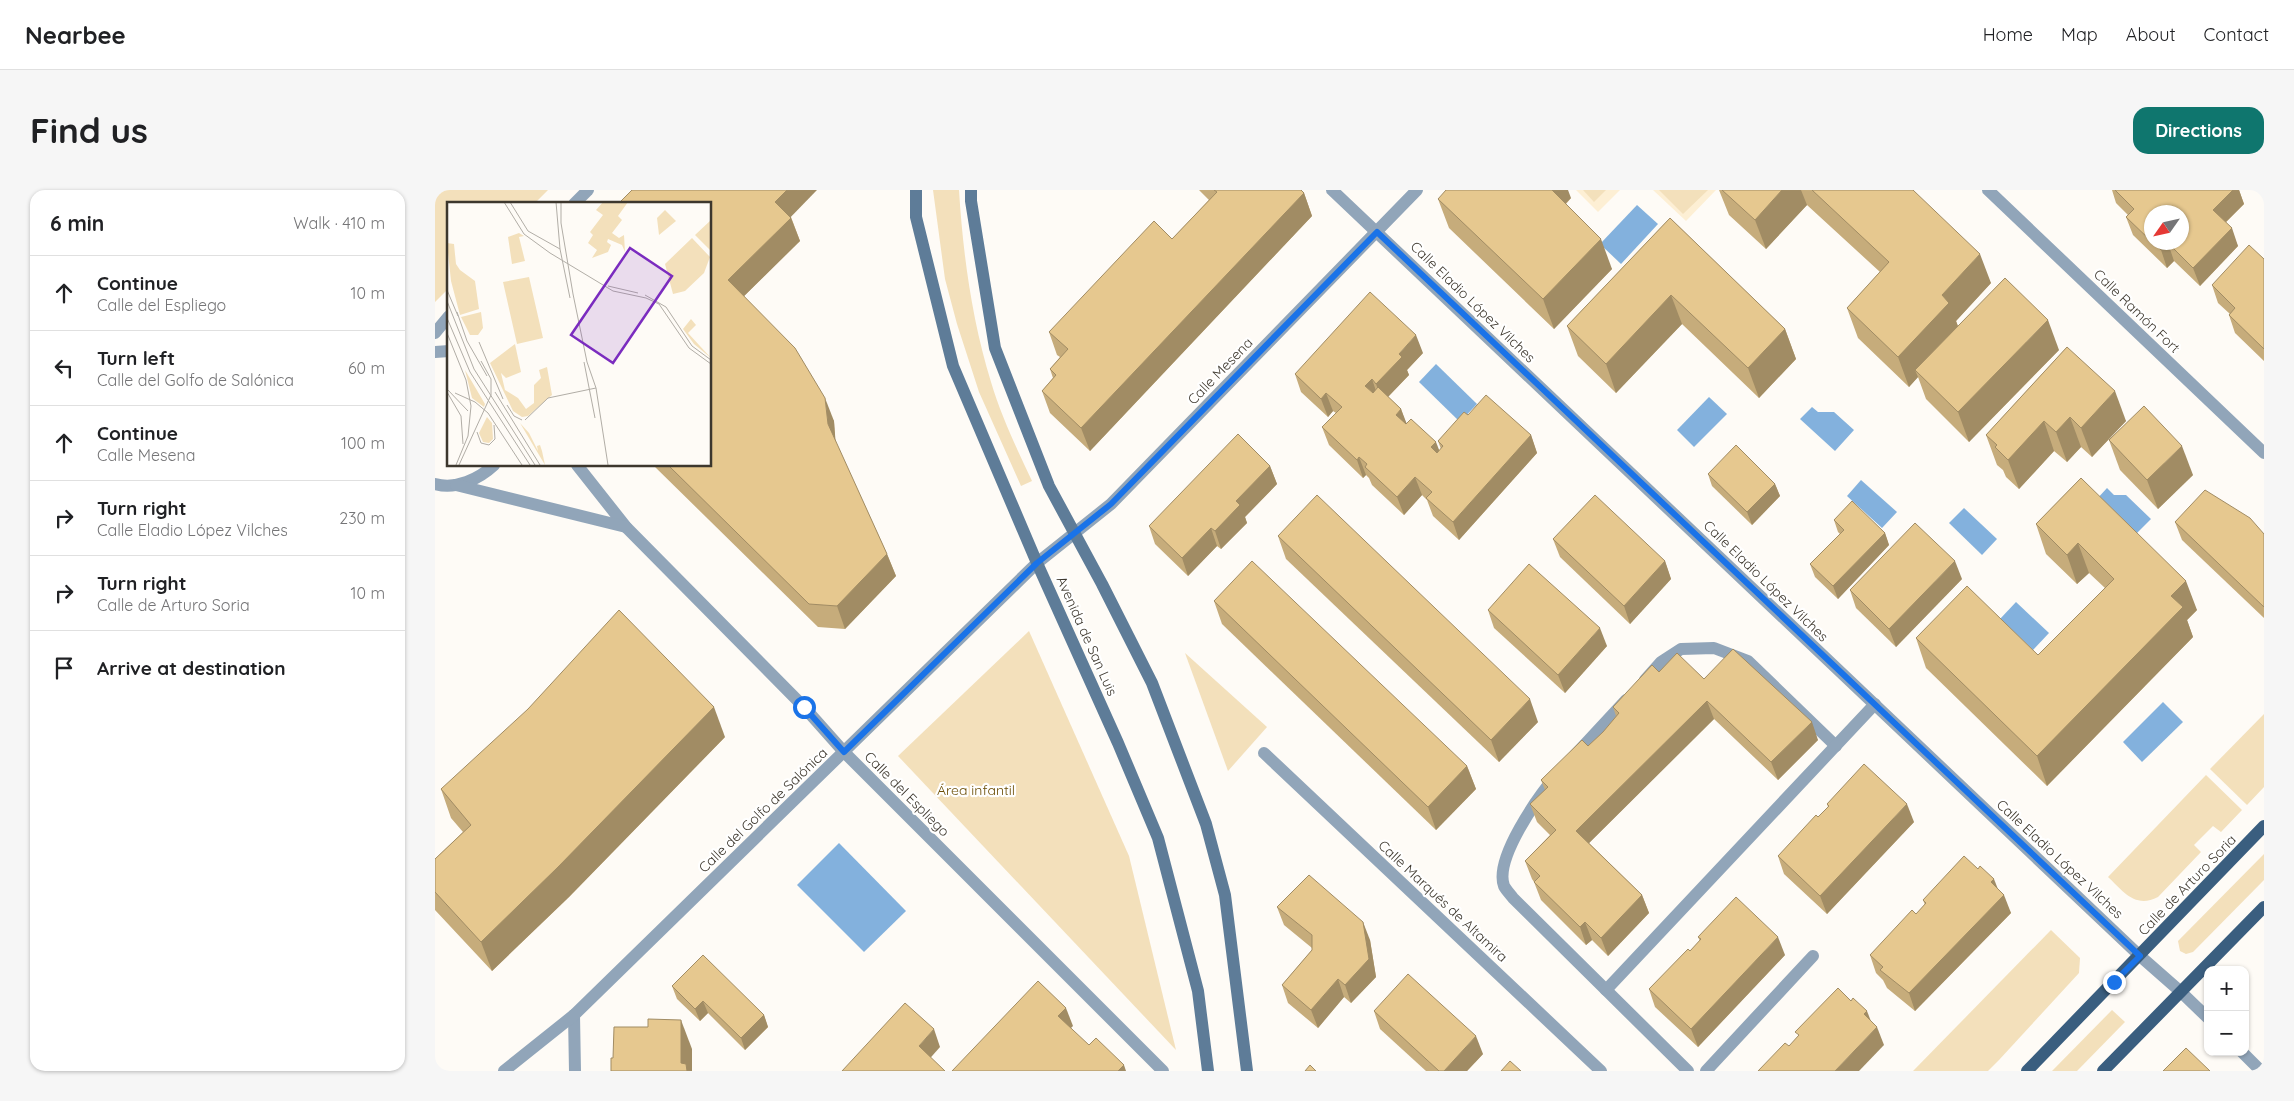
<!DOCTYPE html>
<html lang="en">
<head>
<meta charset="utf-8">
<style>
  body { margin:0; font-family:Quicksand,sans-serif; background:#f6f6f6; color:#202124 }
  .controls { position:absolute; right:15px; bottom:15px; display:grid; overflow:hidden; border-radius:10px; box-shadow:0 1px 4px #0004 }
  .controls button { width:45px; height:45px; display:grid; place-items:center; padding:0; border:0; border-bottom:1px solid #e0e0e0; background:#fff; color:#202124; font:25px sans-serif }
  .compass { position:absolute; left:1709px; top:15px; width:45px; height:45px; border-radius:50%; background:#fff; box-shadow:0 1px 4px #0004; rotate:236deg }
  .stop { position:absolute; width:15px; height:15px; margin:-11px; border:4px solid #1a73e8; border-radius:50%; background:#fff }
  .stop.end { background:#1a73e8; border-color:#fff; box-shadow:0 1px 5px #0008 }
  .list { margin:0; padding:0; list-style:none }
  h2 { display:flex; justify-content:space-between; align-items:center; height:65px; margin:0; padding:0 20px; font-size:21px }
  h2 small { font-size:16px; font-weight:400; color:#757577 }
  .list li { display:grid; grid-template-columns:32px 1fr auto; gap:15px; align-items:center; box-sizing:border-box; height:75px; padding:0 20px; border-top:1px solid #e0e0e0 }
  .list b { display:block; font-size:19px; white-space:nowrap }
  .list p { margin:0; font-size:16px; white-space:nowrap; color:#757577 }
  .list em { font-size:16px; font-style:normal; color:#757577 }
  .icon { flex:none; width:28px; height:28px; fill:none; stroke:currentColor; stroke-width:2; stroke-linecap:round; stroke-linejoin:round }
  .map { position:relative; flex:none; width:1829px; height:881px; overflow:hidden; border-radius:15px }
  header { display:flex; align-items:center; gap:30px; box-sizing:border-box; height:70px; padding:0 25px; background:#fff; border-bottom:1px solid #e0e0e0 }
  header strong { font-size:24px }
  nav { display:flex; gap:28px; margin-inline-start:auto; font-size:18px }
  .intro { display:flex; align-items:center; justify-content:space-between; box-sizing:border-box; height:120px; padding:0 30px }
  h1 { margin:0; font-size:35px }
  .button { padding:12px 22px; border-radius:15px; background:#0f766e; color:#fff; font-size:18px; font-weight:700 }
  main { display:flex; gap:30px; padding:0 30px }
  aside { flex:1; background:#fff; border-radius:15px; box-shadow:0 1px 4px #0004 }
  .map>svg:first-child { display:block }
  .built { fill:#fdefd4 }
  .green { fill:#f3e0bb }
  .water { fill:#83b1dd }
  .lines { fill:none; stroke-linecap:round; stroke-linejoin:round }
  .lane { stroke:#91a5b9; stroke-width:12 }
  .street { stroke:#91a5b9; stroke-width:12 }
  .secondary { stroke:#5e7c98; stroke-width:12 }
  .primary { stroke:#3a5e7f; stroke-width:12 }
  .wall { fill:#c6ac7b; fill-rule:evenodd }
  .shaded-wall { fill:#a18c64 }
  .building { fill:#e6c88f; stroke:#a18c64 }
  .route { stroke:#1a73e8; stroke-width:6 }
  .labels { text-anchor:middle; stroke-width:4.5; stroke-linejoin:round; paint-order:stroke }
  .street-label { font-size:14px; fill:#3d372d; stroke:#fff }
  .park-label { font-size:14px; fill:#6b4e06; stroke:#fff }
  .inset-road { fill:none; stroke:#b1ada6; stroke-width:1 }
  .view { fill:#7b2cbf; fill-opacity:0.15; stroke:#7b2cbf; stroke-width:2.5 }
  .inset-edge { fill:none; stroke:#3d372d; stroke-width:2.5 }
</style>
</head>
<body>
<header>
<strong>Nearbee</strong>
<nav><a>Home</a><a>Map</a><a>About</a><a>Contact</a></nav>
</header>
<div class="intro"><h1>Find us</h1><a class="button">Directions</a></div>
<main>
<aside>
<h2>6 min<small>Walk · 410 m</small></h2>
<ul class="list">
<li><svg class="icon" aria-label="ahead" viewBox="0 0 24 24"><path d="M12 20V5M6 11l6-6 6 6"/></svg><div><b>Continue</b><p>Calle del Espliego</p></div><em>10 m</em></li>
<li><svg class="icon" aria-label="left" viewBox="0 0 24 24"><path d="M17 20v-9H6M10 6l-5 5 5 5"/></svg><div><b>Turn left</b><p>Calle del Golfo de Salónica</p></div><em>60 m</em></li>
<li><svg class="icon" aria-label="ahead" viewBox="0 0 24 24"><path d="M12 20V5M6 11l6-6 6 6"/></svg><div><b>Continue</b><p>Calle Mesena</p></div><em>100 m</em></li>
<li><svg class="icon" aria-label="right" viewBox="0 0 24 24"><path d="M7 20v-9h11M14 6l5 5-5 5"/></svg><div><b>Turn right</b><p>Calle Eladio López Vilches</p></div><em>230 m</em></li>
<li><svg class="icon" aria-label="right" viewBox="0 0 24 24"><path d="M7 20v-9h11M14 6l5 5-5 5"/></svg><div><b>Turn right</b><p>Calle de Arturo Soria</p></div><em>10 m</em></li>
<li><svg class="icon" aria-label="arrive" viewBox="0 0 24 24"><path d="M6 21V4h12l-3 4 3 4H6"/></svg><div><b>Arrive at destination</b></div></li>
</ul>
</aside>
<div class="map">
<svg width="1829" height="881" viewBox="0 0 1829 881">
  <rect width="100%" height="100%" fill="#fefbf6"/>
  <!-- built -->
  <g class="built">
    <path d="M1141,0H1185L1163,22Z"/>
    <path d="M1218,0H1281L1251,31Z"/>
  </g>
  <!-- green -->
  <g class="green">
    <path d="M0,0H113L99,14H14V98L0,112Z"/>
    <path d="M498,0H524C528,65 537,130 556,192C566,226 582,259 597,291L586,296L544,202L522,134L510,89Z"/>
    <path d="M1148,0H1171L1159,12Z"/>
    <path d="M1224,0H1273L1248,24Z"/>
    <path d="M594,441L694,666L741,860L463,566Z"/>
    <path d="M750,463L832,537L793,581Z"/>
    <path d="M1829,524V597L1812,615L1775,579Z"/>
    <path d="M1771,585L1807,620L1786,642L1778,636L1759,655L1766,662L1723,707C1700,719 1688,701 1673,687Z"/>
    <path d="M1829,664V690L1758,762L1751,764L1745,761L1743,751Z"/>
    <path d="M1616,740L1645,768L1644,783L1564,870L1553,881H1478Z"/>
    <path d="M1677,820L1690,832L1642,881H1617Z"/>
  </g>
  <!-- water -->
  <g class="water">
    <path d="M1202,15L1223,34L1186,74L1165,54Z"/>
    <path d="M1001,174L1042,214L1025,232L984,192Z"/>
    <path d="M1274,207L1292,224L1259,257L1242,240Z"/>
    <path d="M1377,217L1383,222H1399L1419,240L1400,261L1365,229Z"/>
    <path d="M1426,290L1462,322L1447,338L1412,306Z"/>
    <path d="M1672,298L1679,305H1691L1716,329L1697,348L1661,310Z"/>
    <path d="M1529,318L1562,349L1547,365L1514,333Z"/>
    <path d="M1581,412L1614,443L1598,460L1565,429Z"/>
    <path d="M1728,512L1748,532L1707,572L1688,552Z"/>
    <path d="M404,653L471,721L429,762L362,695Z"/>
  </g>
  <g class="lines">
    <!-- lane -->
    <g class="lane">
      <path d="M1746,802L1773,828"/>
      <path d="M139,825L140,881"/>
      <path d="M1807,862L1826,881"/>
    </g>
    <!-- street -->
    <g class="street">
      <path d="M897,0L1705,766L1746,802"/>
      <path d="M1553,0L1829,263"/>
      <path d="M139,14L153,0"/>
      <path d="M0,143L14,126"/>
      <path d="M0,162L14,161"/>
      <path d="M142,275L191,337L369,517L409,562L728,881"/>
      <path d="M0,294C21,300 44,289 59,275"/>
      <path d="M21,295L191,337"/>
      <path d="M1210,490L1226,472L1246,459L1279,458L1313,471L1401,556"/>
      <path d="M829,563L1166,881"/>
      <path d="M1140,565L1191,510"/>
      <path d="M1120,587C1103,607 1059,669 1069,696C1071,700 1076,705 1078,708L1253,881"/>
      <path d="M1171,800L1440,514"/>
      <path d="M69,881L139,825L602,373L676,314L982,0"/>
      <path d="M1271,881L1378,766"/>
    </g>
    <!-- secondary -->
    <g class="secondary">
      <path d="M481,0V27L518,176L602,373L683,553L723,648L763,801L773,881"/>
      <path d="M536,0V11L560,158L614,296L667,394L717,493L771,634L790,705L812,881"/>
    </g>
    <!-- primary -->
    <g class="primary">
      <path d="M1592,881L1829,636"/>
      <path d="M1668,881L1829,717"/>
    </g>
  </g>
  <!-- wall -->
  <g class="wall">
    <path d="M764,0H866L869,3L877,26L655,261L615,223L607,201L618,188L615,179L625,167L622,165L614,142L737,49L774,10Z"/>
    <path d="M1284,0H1478L1556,93L1521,131L1523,136L1624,160L1534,252L1491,209L1483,187L1474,197L1423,148L1412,118L1445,82L1372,15L1331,59L1294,25Z"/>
    <path d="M1677,0H1804L1809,14L1791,32L1803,56L1765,96L1739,71L1732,78L1698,45L1691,27L1693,25L1681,13ZM1716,22L1746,52H1716Z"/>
    <path d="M1136,8L1131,14L1177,79L1119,139L1014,38L1003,9Z"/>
    <path d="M275,14L356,27L365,51L309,106L399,231L400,251L452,364L461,386L410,439L383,437L218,275H275Z"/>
    <path d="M1235,28L1350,139L1361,169L1324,208L1247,134L1181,203L1143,166L1132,136Z"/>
    <path d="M1829,69V171L1800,143L1794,125L1795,124L1783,113L1777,95Z"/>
    <path d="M1632,157L1691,231L1657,267L1646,257L1632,272L1619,261L1584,299L1571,287L1568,280L1562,275L1551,245Z"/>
    <path d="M988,163L972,180L974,185L953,207L966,219L971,234L1004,261L1006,259L1003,251L1033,225L1096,245L1102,263L1024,350L998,326L992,310L987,305L969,325L937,295L934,288L931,285L928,288L894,255L887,237L901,223L898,221L893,227L866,202L860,184Z"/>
    <path d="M1674,250L1758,285L1723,319L1685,280Z"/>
    <path d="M835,276L842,294L810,327L812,333L786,359L782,356L753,386L720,354L714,336Z"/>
    <path d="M1273,284L1340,294L1345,306L1317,335L1277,296Z"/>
    <path d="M1646,288L1762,420L1752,430L1758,447L1612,596L1491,478L1481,448L1603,465L1670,398L1654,383L1642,394L1611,364L1601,334Z"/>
    <path d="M1399,330L1450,343L1454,355L1403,409L1380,387L1375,374L1405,344L1403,342Z"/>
    <path d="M1740,332L1829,344V428L1747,350Z"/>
    <path d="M843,346L1103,532L1064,572L851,369Z"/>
    <path d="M1118,349L1230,371L1236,389L1195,434L1125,367Z"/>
    <path d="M1527,389L1461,457L1421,418L1415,400Z"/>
    <path d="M779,411L1032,576L1041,599L1001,640L787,434Z"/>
    <path d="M1053,420L1172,456L1130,503L1059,438Z"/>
    <path d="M1224,482L1269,489L1383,550L1343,590L1279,529L1154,653L1207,705L1214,723L1173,766L1157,750L1151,755L1106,710L1099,692L1097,689L1090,671L1115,645L1102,632L1095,614L1110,600L1106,590L1153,556L1168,542L1181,526L1178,517Z"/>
    <path d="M290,547L134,707L57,781L0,720V669L28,642L16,628L6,599Z"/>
    <path d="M1392,614L1479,632L1392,724L1349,684L1343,666L1393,617Z"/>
    <path d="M1562,698L1576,723L1480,821L1452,798L1448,790L1441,783L1435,765L1481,724L1490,715L1488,710Z"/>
    <path d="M842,717L935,750L941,787L916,813L909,807L883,838L853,813L847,795L877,760V758L849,735Z"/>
    <path d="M1263,747L1350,765L1263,857L1220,817L1214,799L1255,761L1265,751Z"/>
    <path d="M237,796L329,825L333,837L310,860L273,823L265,831L242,809Z"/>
    <path d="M939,821L1048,864L1032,881H991L945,839Z"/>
  </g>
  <!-- shaded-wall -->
  <g class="shaded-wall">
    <path d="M352,0H382L348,35L340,12Z"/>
    <path d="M1113,0H1133L1136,8L1121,23Z"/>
    <path d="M1347,0H1366L1372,15L1331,59L1320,30Z"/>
    <path d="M1798,0H1804L1809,14L1785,38L1778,20Z"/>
    <path d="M869,3L877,26L655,261L646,238Z"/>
    <path d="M356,28L365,51L302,113L293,90Z"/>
    <path d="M1797,38L1803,56L1765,96L1758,78Z"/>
    <path d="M1166,49L1177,79L1119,139L1108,109Z"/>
    <path d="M1733,53L1739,71L1732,78L1726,60Z"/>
    <path d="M1545,64L1556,93L1521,131L1525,142L1480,180L1483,187L1474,197L1463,167L1507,105Z"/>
    <path d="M1236,105L1247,134L1181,203L1171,174Z"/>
    <path d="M1613,130L1624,160L1534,252L1523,222Z"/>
    <path d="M1350,139L1361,169L1324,208L1313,178Z"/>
    <path d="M981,145L988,163L972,180L974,185L948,212L941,194L964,164Z"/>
    <path d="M937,189L943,207L930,196Z"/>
    <path d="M1680,201L1691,231L1657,267L1646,238Z"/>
    <path d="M891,203L898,221L893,227L886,209Z"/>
    <path d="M390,208L399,231L401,257L393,234Z"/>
    <path d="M966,219L973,237L961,225Z"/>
    <path d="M1635,227L1646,257L1632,272L1621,242Z"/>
    <path d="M1609,231L1619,261L1584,299L1573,270Z"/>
    <path d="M1096,245L1102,263L1024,350L1018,332Z"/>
    <path d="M1001,252L1008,270L996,257Z"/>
    <path d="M1747,256L1758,285L1723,319L1712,290Z"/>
    <path d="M924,267L931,285L928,288L922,270Z"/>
    <path d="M835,276L842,294L810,327L812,333L786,359L780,341L801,311Z"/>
    <path d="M980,287L987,305L969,325L962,307Z"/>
    <path d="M1340,294L1345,306L1317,335L1312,322Z"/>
    <path d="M776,338L782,356L753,386L747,368Z"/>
    <path d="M1450,343L1454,355L1403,409L1398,396Z"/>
    <path d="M1643,353L1654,383L1642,394L1632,365Z"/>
    <path d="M452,364L461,386L410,439L402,416Z"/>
    <path d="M1230,371L1236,389L1195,434L1189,416Z"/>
    <path d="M1520,371L1527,389L1461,457L1454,439Z"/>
    <path d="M1751,391L1762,420L1752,430L1758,447L1612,596L1602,566L1736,406Z"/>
    <path d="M1165,438L1172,456L1130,503L1123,485Z"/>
    <path d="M1095,509L1103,532L1064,572L1056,550Z"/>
    <path d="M1272,511L1279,529L1148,659L1141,641Z"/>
    <path d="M279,517L290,547L134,707L57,781L46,752Z"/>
    <path d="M1377,532L1383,550L1343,590L1336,572Z"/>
    <path d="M1032,576L1041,599L1001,640L993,617Z"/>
    <path d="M1472,614L1479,632L1392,724L1385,706Z"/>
    <path d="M1559,689L1566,707L1556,692Z"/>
    <path d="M1207,705L1214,723L1173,766L1166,748Z"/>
    <path d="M1569,705L1576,723L1480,821L1474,803Z"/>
    <path d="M928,732L935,750L941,787L916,813L910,795Z"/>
    <path d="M1150,732L1157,750L1151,755L1145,737Z"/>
    <path d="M1343,747L1350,765L1263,857L1256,839Z"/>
    <path d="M903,789L909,807L883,838L876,820Z"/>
    <path d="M268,811L273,823L265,831L260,819Z"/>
    <path d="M631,818L638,836L630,844L623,826Z"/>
    <path d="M1432,821L1439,839L1429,824Z"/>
    <path d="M329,825L333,837L310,860L306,848Z"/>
    <path d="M246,830L257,859V881H248L246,873Z"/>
    <path d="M1442,837L1449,855L1424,881H1400Z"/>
    <path d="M499,839L505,857L490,874L484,856Z"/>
    <path d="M1041,846L1048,864L1032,881H1009Z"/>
    <path d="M689,875L691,881H683Z"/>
  </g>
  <!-- building -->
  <g class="building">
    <path d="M197,0H352L340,12L356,28L293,90L360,158L390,208L393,234L452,364L402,416L374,414L233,275H275V14H183Z"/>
    <path d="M779,0H866L869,3L646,238L607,201L621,185L615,179L633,159L614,142L719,31L737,49L782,2Z"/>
    <path d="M1011,0H1117L1166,49L1108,109L1003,9Z"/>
    <path d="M1287,0H1347L1320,30Z"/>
    <path d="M1377,0H1478L1545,64L1507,105L1514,113L1463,167L1412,118L1454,72Z"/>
    <path d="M1680,0H1798L1778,20L1797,38L1758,78L1733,53L1726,60L1718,52H1746V22H1716V51L1691,27L1699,19Z"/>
    <path d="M1235,28L1350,139L1313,178L1236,105L1171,174L1132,136Z"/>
    <path d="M1814,55L1829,69V159L1794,125L1800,118L1777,95Z"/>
    <path d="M1570,88L1613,130L1523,222L1480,180Z"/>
    <path d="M935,102L981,145L964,164L967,167L941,194L937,189L930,196L938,203L943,197L966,219L961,225L971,234L976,229L1001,252L996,257L1002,263L1008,256L1003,251L1029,222L1033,225L1051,205L1096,245L1018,332L991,308L997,302L980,287L962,307L930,277L932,274L924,267L922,270L887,237L907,217L891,203L886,209L860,184Z"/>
    <path d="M1632,157L1680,201L1646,238L1635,227L1621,242L1609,231L1573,270L1560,257L1562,255L1551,245Z"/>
    <path d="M1709,216L1747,256L1712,290L1674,250Z"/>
    <path d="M803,244L835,276L801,311L805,315L780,341L776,338L747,368L714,336Z"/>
    <path d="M1301,255L1340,294L1312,322L1273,284Z"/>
    <path d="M1646,288L1751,391L1736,406L1748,417L1602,566L1481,448L1532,396L1603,465L1679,389L1643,353L1632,365L1601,334Z"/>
    <path d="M1770,300L1815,328L1829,344V417L1740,332Z"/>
    <path d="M882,305L1095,509L1056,550L843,346Z"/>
    <path d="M1160,305L1230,371L1189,416L1118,349Z"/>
    <path d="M1417,311L1450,343L1398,396L1375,374L1409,340L1399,330Z"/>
    <path d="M1480,333L1520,371L1454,439L1415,400Z"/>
    <path d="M817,371L1032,576L993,617L779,411Z"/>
    <path d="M1094,374L1165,438L1123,485L1053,420Z"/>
    <path d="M184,420L279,517L123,677L46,752L0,702V669L36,635L6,599L93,519Z"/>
    <path d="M1298,459L1377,532L1336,572L1272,511L1141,641L1207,705L1166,748L1150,732L1145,737L1099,692L1105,686L1090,671L1121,640L1095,614L1113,597L1106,590L1147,550L1153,556L1168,542L1184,523L1178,517L1217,475L1224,482L1242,463L1269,489Z"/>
    <path d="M1429,574L1472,614L1385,706L1343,666L1381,625L1383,627L1394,616L1392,614Z"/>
    <path d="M1529,666L1543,679L1545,676L1559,689L1556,692L1569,705L1474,803L1445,780L1448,777L1435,765L1477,720L1481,724L1491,713L1488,710Z"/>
    <path d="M874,685L928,732L934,769L910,795L903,789L876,820L847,795L877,760V745L842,717Z"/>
    <path d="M1301,707L1343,747L1256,839L1214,799L1253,759L1255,761L1266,749L1263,747Z"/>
    <path d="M268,765L329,825L306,848L268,811L260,819L237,796Z"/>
    <path d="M973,784L1041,846L1009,881H1004L939,821Z"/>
    <path d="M603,791L631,818L623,826L654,855L661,848L689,875L683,881H517Z"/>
    <path d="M1403,798L1416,811L1418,808L1432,821L1429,824L1442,837L1400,881H1323L1350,853L1354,856L1364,845L1360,842Z"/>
    <path d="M470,813L499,839L484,856L510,881H407Z"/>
    <path d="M213,829L246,830V873L251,874L252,881H176V868H178L179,837H213Z"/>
    <path d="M1751,858L1775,881H1728Z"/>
    <path d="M1075,871L1086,881H1066Z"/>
    <path d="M875,875L881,881H870Z"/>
  </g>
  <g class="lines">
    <!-- route -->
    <path class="route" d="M369,517L409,562L602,373L676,314L942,42L1705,766L1679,792"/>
  </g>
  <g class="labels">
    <!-- street labels -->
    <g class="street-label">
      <text transform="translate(1038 112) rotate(44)" y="5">Calle Eladio López Vilches</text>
      <text transform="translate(1702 121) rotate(44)" y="5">Calle Ramón Fort</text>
      <text transform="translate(785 181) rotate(-46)" y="5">Calle Mesena</text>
      <text transform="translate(1331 391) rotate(44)" y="5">Calle Eladio López Vilches</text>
      <text transform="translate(652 446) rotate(66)" y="5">Avenida de San Luis</text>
      <text transform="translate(472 604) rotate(45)" y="5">Calle del Espliego</text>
      <text transform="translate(328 620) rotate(-44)" y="5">Calle del Golfo de Salónica</text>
      <text transform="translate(1625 669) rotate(43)" y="5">Calle Eladio López Vilches</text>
      <text transform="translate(1752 695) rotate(-46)" y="5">Calle de Arturo Soria</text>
      <text transform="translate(1008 711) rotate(43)" y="5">Calle Marqués de Altamira</text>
    </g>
    <!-- park labels -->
    <g class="park-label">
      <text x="541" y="605">Área infantil</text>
    </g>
  </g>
  <!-- overview -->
  <g transform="translate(12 12)">
    <rect width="264" height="264" fill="#fefbf6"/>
    <path d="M156,0H181L171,14L175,18L165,31L172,36L177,33L178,50L175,43L161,37L160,40L164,43L161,50L145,56L150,48L141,41L146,33L143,30L156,13L149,8ZM218,8L229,19L212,33L210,16ZM264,18V49L248,33ZM72,31L77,34L72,35L78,59L65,62L61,35ZM245,36L263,55L257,71L238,89L226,92L218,62ZM0,41L7,42L9,62L13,68L28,79L32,107L13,113L4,79ZM82,75L96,136L70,142L56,80ZM34,110L36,126L31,133H23L14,115ZM244,117L249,123L241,131L264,156L247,142L236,127ZM68,142L74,170L59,176L54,171L58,188L71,196L79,207L87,201V183L94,176L92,168L100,165L105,193L81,214L75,215L66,209L43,161ZM18,168L38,202L37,205L25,196ZM40,215L45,221L46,237L42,241L36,240L32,231ZM73,221L82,231L91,249L90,244L93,243L95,249L92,250L95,249L98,263Z" fill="#f3e0bb"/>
    <path class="inset-road" d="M57,0L77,32L103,51L166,89L199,96L212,102L242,146L264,162M63,0L81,29L113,47M109,0L113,47L123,96M114,0V21L126,92L140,160L149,186L161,263M161,84L191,91M0,88L11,114M198,93L219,105L245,144L264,158M0,99L27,167L88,263M10,110L20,139L40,174M0,116L23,170L83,263M0,131L19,178L24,204L21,234L9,263M32,140L56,197M137,160L148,216M0,187L21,209M0,190L14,214L16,242M48,190L93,263M8,191L28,200L41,211M60,203L67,214L75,218M41,211L75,263M78,218L101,196L149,186M30,230L34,241L42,243L48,237L47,223M12,263L44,193V177L34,159"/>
    <path class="view" d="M183,46L225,74L166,161L124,133Z"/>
    <rect width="264" height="264" class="inset-edge"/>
  </g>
</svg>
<div class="controls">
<button>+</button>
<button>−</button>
</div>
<svg class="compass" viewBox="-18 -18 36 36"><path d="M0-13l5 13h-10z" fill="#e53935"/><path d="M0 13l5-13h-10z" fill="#757577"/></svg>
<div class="stop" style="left:369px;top:517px"></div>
<div class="stop end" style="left:1679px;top:792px"></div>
</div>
</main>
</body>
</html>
